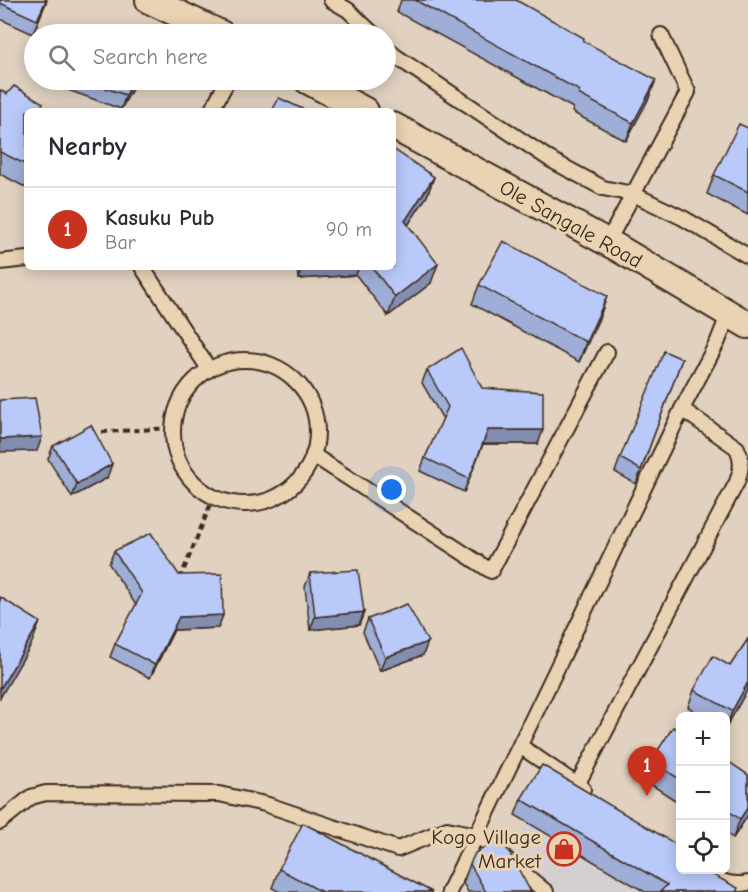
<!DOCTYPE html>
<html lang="en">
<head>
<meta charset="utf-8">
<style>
  body { margin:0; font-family:"Comic Neue",sans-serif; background:#f7f7f7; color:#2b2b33 }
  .controls { position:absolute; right:18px; bottom:18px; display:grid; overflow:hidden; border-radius:9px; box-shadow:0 3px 15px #0003 }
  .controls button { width:54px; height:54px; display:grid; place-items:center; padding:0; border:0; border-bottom:2px solid #e1e1e2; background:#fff; color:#2b2b33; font:30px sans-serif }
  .you { position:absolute; left:392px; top:490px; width:21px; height:21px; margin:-15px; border:4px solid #fff; border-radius:50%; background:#1a73e8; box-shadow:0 0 0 9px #1a73e833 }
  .badge { display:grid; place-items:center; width:39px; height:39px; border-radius:50%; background:#c8321e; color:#fff; font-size:20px; font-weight:700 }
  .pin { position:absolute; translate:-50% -50px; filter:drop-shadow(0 2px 3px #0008) }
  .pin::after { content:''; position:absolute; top:32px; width:21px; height:18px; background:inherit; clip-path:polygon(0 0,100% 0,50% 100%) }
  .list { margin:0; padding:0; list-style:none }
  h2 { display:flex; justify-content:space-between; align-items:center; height:78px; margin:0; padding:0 24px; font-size:26px }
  h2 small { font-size:20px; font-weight:400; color:#7c7c81 }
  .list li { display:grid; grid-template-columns:39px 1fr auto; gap:18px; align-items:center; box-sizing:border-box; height:84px; padding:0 24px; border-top:2px solid #e1e1e2 }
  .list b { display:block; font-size:22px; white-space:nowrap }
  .list p { margin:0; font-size:20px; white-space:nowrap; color:#7c7c81 }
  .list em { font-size:20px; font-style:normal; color:#7c7c81 }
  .icon { flex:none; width:33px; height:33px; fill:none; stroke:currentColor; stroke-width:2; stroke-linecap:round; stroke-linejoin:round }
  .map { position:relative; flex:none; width:748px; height:892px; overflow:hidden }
  .search { position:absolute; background:#fff; box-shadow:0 3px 15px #0003; left:24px; top:24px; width:372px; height:66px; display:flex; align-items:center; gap:15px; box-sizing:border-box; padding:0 21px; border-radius:33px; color:#7c7c81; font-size:22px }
  .panel { position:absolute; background:#fff; box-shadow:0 3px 15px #0003; left:24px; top:108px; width:372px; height:162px; border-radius:9px }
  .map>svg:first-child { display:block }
  .built { fill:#d4cfd1 }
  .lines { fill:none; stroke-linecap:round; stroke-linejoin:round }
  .service-casing { stroke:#3b2a1e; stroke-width:18 }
  .minor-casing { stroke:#3b2a1e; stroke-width:30 }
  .path { stroke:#3b2a1e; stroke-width:4; stroke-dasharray:6 4.5; stroke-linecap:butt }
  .service { stroke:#ead3b2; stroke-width:14 }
  .minor { stroke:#ead3b2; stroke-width:26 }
  .wall { fill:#9faed7; stroke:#3b2a1e; stroke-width:1.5 }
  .shaded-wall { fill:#828daf; stroke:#3b2a1e; stroke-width:1.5 }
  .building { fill:#b9cafa; stroke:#3b2a1e; stroke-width:1.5 }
  .labels { text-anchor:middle; stroke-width:6; stroke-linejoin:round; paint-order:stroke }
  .street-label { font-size:21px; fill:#3b2a1e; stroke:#ead3b2 }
  .poi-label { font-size:21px; fill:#3b2a1e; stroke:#ead3b2; text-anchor:end }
</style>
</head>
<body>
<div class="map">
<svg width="748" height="892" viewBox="0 0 748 892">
  <rect width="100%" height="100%" fill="#e0d1c0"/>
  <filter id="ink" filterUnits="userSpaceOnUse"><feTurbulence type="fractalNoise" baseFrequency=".0167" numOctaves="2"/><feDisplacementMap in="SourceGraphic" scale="12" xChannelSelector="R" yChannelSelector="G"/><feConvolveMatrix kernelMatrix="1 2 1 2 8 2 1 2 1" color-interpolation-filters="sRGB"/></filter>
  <g filter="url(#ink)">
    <!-- built -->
    <path class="built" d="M535,806L694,892H492Z"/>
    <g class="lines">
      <!-- service casing -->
      <g class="service-casing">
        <g id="service">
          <path d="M331,0L348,10L373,34"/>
          <path d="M386,47L395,56L551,160L603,188L633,194L683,218L748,256"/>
          <path d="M211,111L228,80"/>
          <path d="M607,243L688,92L661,35"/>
          <path d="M0,262L27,259"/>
          <path d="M142,267L209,369"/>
          <circle cx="245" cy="432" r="72"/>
          <path d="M313,455L491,571L607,352"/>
          <path d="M520,746L583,789"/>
          <path d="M577,785L737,482C741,470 743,461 737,448L682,409"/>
          <path d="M0,822L31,797L46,793L219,794L265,804L398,849L447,829L477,835L546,892"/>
          <path d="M700,870C714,879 730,887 748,883"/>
          <path d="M449,892L682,409L718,341L729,313"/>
        </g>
      </g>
      <!-- minor casing -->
      <g class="minor-casing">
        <g id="minor">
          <path d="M149,0L221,34"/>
          <path d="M307,80L365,111"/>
          <path d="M393,126L616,247L748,325"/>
        </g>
      </g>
      <!-- path -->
      <g class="path">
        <path d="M102,432L173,428"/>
        <path d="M180,579L214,496"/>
      </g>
      <!-- service -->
      <use href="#service" class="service"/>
      <!-- minor -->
      <use href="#minor" class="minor"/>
    </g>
    <!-- wall -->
    <g class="wall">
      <path d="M0,0H46L33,34L0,19Z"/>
      <path d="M401,0H516L583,41L649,98L626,141L572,112L573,108L397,12Z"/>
      <path d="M71,80H137L121,109L68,90Z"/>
      <path d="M0,90L27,111V188L0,174Z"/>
      <path d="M748,128V215L707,194L714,175Z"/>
      <path d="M393,149L434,177L427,196L408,225L431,283L388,316L356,275L298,279L297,267H393Z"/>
      <path d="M479,285L607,296L600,316L579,362L472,304Z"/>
      <path d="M682,359L636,484L615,472L620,458Z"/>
      <path d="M427,370L482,388L538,444H483L464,492L420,471L425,458L443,419L422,383Z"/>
      <path d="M53,446L107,478L72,497L48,459Z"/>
      <path d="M114,551L179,575L223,615L218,628L174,630L150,678L110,657L115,644L136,605L109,564Z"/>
      <path d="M310,573L364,612L359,625L310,630L305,587Z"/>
      <path d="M368,619L423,655L380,671L363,632Z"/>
      <path d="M748,639V688L726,728V717H704L688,707L694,690L730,666Z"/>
      <path d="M681,731V804L644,780L651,761Z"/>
      <path d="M726,760L748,775V815L733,838L726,833Z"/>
      <path d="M521,799L679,846L676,854L736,892H645L515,815Z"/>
      <path d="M470,864L531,892H468L463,883Z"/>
      <path d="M279,869L432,892H280L272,888Z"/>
    </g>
    <!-- shaded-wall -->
    <g class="shaded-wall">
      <path d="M46,0H47L46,3L33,34Z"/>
      <path d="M134,80H137L121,109L126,95Z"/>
      <path d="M656,80L649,98L626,141L633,123Z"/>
      <path d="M434,177L427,196L398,240L405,221Z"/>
      <path d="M438,264L431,283L388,316L395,297Z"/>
      <path d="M302,267H359L356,275L298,279Z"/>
      <path d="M607,296L600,316L579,362L586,342Z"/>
      <path d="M488,430H543L538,444H483L464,492Z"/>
      <path d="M42,437L37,451L0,452V439Z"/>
      <path d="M112,464L107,478L72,497L77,484Z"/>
      <path d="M364,612L359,625L310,630L315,617Z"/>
      <path d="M223,615L218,628L174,630L150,678L155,665L179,617Z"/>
      <path d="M40,622L31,645L0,698V689Z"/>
      <path d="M428,642L423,655L380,671L385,657Z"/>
      <path d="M748,682V688L726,728L732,711Z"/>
      <path d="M748,807V815L733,838L740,819Z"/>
    </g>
    <!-- building -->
    <g class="building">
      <path d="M0,0H46L37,20L0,3Z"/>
      <path d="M415,0H516L584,38L583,41L656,80L633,123L578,94L580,91Z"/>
      <path d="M82,80H134L126,95Z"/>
      <path d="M14,86L43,103L39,110L40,111H27V165L0,152V90L7,94Z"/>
      <path d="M279,98L307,111H272Z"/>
      <path d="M739,124L748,128V192L714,175Z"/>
      <path d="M393,149L434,177L405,221L438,264L395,297L372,267H393Z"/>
      <path d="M503,241L607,296L586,342L479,285Z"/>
      <path d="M461,348L482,388L543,392V430H488L469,479L425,458L448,407L427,370Z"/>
      <path d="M664,351L682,359L641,470L620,458Z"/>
      <path d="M35,398L42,437L0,439V400Z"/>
      <path d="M91,425L112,464L77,484L53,446Z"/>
      <path d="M151,533L179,575L222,574L223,615L179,617L155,665L115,644L142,593L114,551Z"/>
      <path d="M358,570L364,612L315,617L310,573Z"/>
      <path d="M0,597L40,622L0,689Z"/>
      <path d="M407,604L428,642L385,657L368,619Z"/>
      <path d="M748,639V682L732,711L694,690L713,656L730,666Z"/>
      <path d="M673,727L681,731V780L651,761Z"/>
      <path d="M726,760L748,775V807L740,819L726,809Z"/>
      <path d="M542,765L679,846L675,854L681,857V870H704L738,888L736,892H660L667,885L521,799Z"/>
      <path d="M303,823L432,892H322L279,869Z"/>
      <path d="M499,840L505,845L531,892H486L470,864L475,853Z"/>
    </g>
  </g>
  <!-- icons -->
  <defs>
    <g id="shop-ring" transform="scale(1.725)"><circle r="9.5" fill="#ead3b2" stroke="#c8321e" stroke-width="1.5"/><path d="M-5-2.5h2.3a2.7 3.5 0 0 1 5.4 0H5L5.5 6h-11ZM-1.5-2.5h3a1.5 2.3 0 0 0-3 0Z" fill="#c8321e"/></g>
  </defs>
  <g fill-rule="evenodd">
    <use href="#shop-ring" x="564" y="849"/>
  </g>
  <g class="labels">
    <!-- street labels -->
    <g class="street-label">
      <text transform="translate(571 224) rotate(29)" y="7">Ole Sangale Road</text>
    </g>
    <!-- poi labels -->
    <g class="poi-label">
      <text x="541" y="844">Kogo Village<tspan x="541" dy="24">Market</tspan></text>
    </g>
  </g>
</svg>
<div class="controls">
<button>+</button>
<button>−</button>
<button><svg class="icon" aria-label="locate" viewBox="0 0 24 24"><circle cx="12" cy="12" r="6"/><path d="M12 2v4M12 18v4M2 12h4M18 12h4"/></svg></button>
</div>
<div class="you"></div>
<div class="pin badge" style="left:647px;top:796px">1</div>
<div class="search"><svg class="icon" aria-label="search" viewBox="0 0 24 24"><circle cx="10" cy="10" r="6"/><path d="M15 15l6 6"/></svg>Search here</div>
<section class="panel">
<h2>Nearby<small></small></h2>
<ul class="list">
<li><span class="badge">1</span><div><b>Kasuku Pub</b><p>Bar</p></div><em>90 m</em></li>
</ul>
</section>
</div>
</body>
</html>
